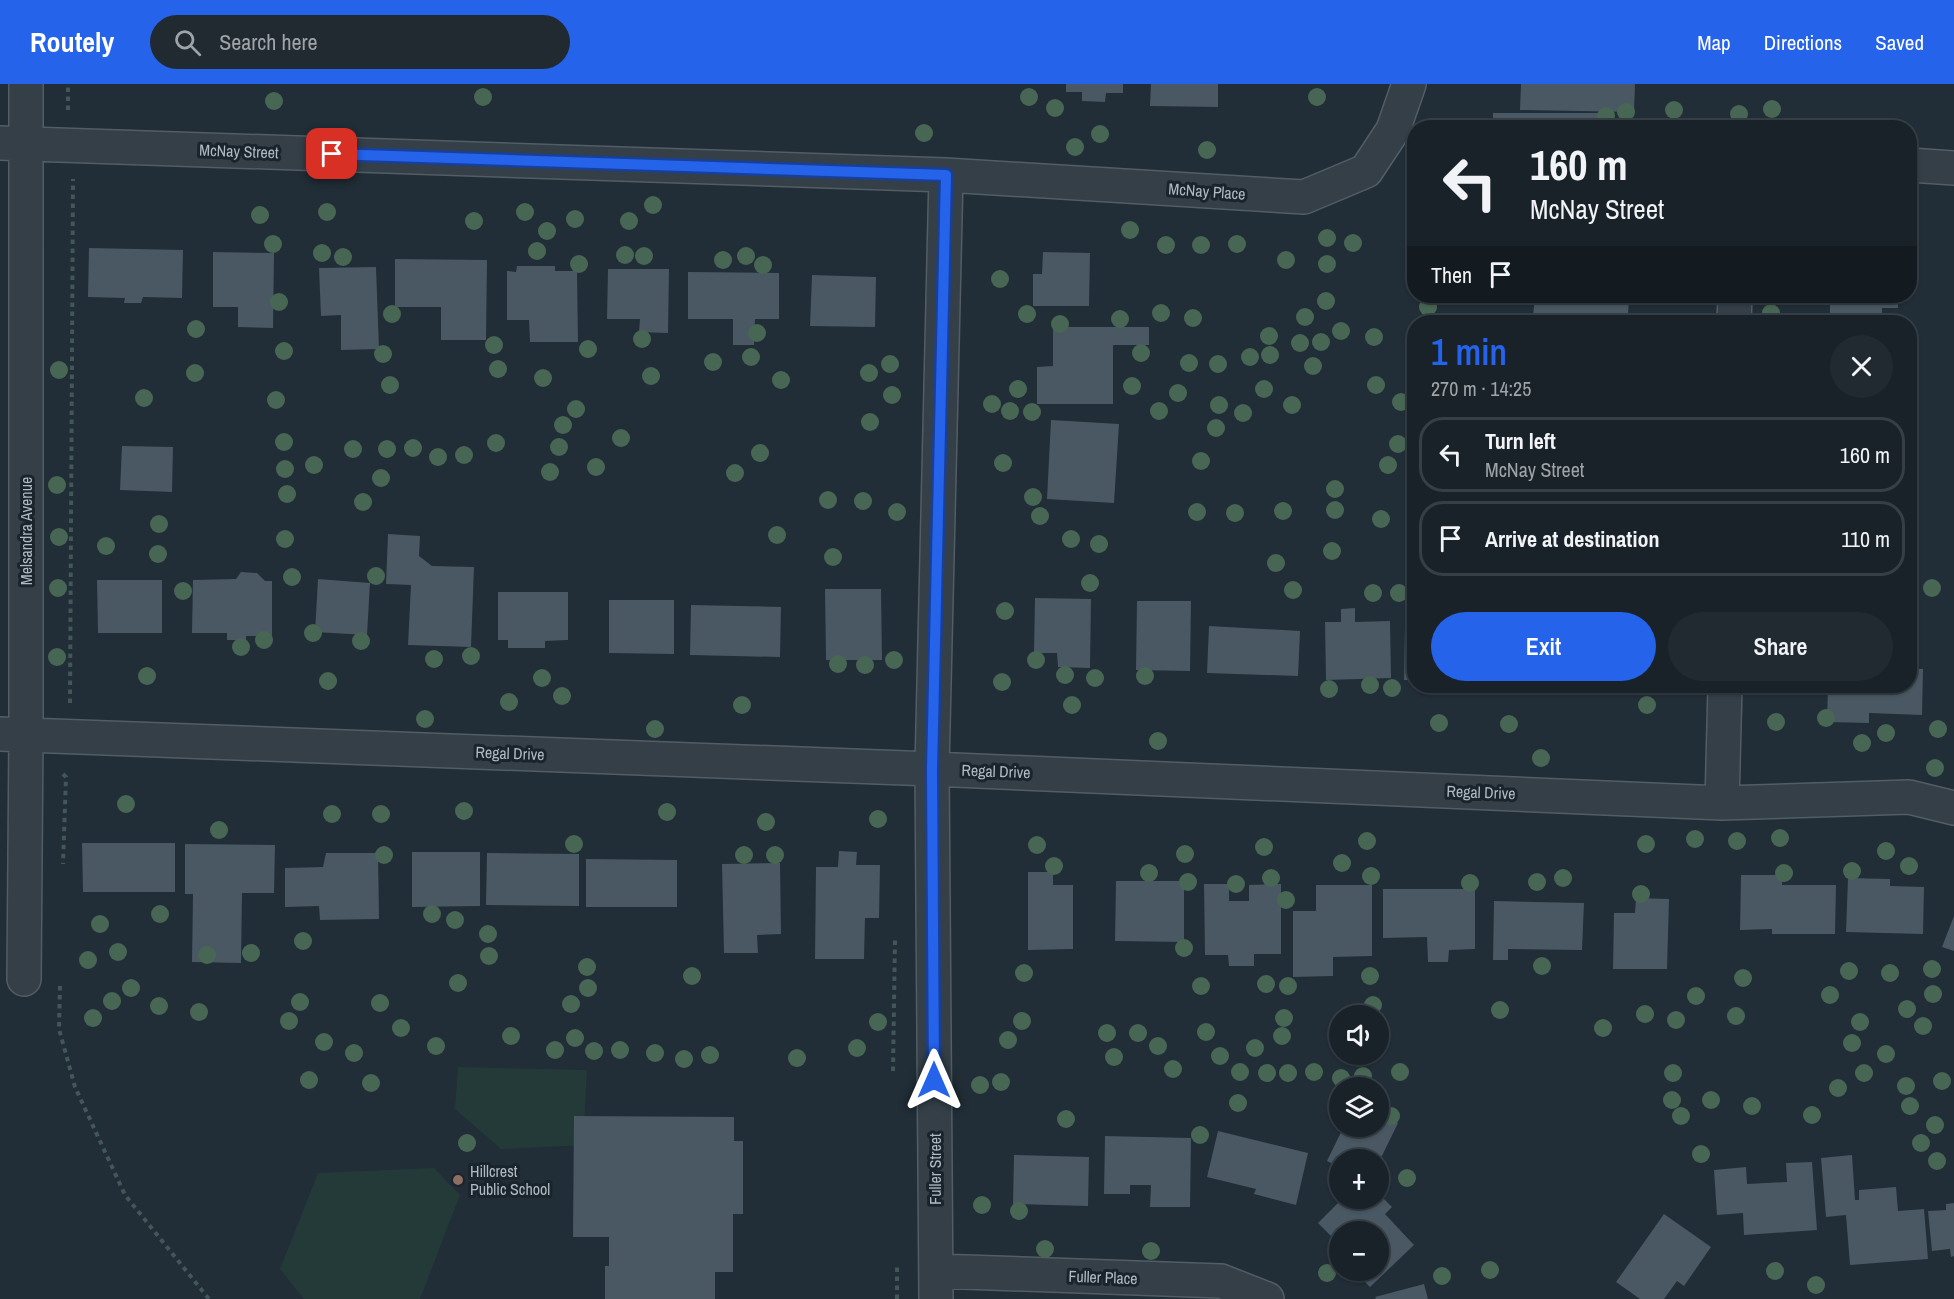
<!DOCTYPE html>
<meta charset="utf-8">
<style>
:root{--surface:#192229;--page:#222a31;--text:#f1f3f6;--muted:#9fa4a8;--line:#373f46;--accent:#2563eb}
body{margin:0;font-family:"Archivo Narrow",sans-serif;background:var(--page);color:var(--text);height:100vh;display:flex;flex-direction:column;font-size:22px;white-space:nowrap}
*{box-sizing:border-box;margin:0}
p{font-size:20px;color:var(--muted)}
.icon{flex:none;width:33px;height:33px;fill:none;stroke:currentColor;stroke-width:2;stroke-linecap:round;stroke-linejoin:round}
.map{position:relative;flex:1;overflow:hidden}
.drawer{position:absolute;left:1407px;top:231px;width:510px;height:378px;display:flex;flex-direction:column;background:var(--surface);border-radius:24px;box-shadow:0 2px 4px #0004,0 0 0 2px var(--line)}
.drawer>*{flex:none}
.top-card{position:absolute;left:1407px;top:36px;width:510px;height:183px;border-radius:24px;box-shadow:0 2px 4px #0004,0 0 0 2px var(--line);background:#192229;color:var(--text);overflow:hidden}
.buttons{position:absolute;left:1329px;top:921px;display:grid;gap:12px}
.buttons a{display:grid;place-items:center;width:60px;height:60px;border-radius:50%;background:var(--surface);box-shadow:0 2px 4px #0004,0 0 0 2px var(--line);font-size:30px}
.pin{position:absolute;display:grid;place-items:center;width:51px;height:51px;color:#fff;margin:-26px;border-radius:12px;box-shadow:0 3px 9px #0006}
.me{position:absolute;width:66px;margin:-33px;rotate:0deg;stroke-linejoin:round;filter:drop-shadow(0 0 4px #0008)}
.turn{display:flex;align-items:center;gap:21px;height:126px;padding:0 24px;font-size:27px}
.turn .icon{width:78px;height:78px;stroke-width:2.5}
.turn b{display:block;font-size:42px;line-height:51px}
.then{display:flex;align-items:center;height:57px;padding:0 24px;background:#0003;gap:12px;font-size:22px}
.round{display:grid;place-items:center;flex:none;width:63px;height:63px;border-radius:32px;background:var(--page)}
.head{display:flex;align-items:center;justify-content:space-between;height:102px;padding:0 24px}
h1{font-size:36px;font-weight:600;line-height:45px;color:var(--accent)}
.cta{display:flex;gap:12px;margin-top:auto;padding:12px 24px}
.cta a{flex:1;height:69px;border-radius:36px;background:var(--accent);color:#fff;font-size:24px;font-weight:600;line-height:69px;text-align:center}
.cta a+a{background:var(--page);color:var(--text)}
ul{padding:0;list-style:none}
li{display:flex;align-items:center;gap:18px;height:75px;margin:0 12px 9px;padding:0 12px;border:3px solid var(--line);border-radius:24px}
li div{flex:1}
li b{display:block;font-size:22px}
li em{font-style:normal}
header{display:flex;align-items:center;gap:36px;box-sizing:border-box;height:84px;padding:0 30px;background:var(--accent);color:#fff}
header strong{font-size:28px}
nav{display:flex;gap:33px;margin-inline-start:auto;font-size:21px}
.search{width:420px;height:54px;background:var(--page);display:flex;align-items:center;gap:15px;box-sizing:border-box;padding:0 21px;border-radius:33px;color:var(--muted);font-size:22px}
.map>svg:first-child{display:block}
</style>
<header>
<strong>Routely</strong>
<div class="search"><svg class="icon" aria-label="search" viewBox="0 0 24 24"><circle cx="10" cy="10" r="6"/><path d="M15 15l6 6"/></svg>Search here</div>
<nav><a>Map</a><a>Directions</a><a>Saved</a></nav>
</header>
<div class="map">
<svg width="1954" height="1215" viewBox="0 0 1954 1215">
<rect width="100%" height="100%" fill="#212d37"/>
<!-- green -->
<path fill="#243a39" d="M458,983L587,986L583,1061L501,1065L455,1025Z
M434,1084L460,1111L420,1215H304L280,1185L318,1089Z"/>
<!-- building -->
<path fill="#495863" d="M1066,0H1123V9H1106L1105,18L1082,17V8H1066Z
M1151,0H1218V23L1150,22Z
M1521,0H1635L1634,28L1520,26Z
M1493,29H1599V44H1493Z
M89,164L183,166L182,214L143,213L141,219H124L125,214L88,213Z
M213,168L274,169L273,244L238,243V223H213Z
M1043,168L1090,169L1089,222H1033V190H1042Z
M395,175L487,176L486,256H441V223H395Z
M517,182H555V187H577L578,258H530L529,236H507V187L516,188Z
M376,183L379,265L341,266V231L321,232L319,184Z
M608,185H669L668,249L639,248L640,235H607Z
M688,188L779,189V235H755L754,261H733V235H688Z
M812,191L876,193L875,243L810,242Z
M1535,212H1629L1628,232L1595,229L1594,236L1533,232Z
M1830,212H1898V224H1882V238H1830Z
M1053,243H1149V261H1113V320H1037V283L1053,282Z
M1051,336L1119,340L1114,419L1047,415Z
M122,362L173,363L172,408L120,406Z
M388,450L420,452L419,472L432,482L474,483L471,563L408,561L411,501L386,500Z
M241,488L257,489L265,497H272V552H246V556H227V549H192L193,496L236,495Z
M318,495L370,499L367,551L315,548Z
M97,496H162V549H98Z
M825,505H881L882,576H826Z
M498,508H568V556L545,557V564H508V556H498Z
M1035,514L1091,515L1090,584L1058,583L1057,569H1034Z
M609,516H674V570L609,569Z
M1137,517H1191L1190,587L1136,586Z
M691,521L781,523L780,573L690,571Z
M1355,524V538L1390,537L1391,594L1326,596L1325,538H1341V525Z
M1209,542L1300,547L1298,592L1207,589Z
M1405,542L1414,543V596H1404Z
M1910,585H1923L1922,631L1869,629V639L1827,638L1828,602H1910Z
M82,759H175V808H83Z
M185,760L275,761L274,809H242L241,879L192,878L193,810H185Z
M839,767L857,768L856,781H880L879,834H865L864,875H815L816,783H838Z
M412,768H480V822L412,823Z
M326,769H378L379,835L320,836L319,822L285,823V784L323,783Z
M487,769L579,770V822L486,821Z
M586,775L677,776V823H586Z
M780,779L781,850L757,851L758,869H724L722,780Z
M1028,788H1053V801H1073V865L1028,866Z
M1741,791H1782V801H1836L1835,850H1772V845L1740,846Z
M1848,794L1890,795V802L1924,803L1923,850L1846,848Z
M1116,797H1184V858L1115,857Z
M1204,800H1229V817H1249V801L1281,800V870H1254V882H1229L1228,871H1205Z
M1316,801H1372V872L1333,873V892L1293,893V827H1316Z
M1383,805H1475V865L1449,866L1448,878H1428L1427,853L1383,854Z
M1636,814L1669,815L1667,885H1613L1614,829H1635Z
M1494,817L1584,819L1582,866L1508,865V876H1493Z
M1954,832V867L1942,863Z
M1378,1030L1398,1039L1378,1080V1076H1340V1083L1327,1077L1344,1042H1378Z
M574,1032L734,1033V1057H743V1130H733V1188H715V1215H605V1182H609V1153H573Z
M1218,1047L1308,1069L1296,1121L1254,1110L1256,1105L1207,1093Z
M1105,1052L1191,1054L1190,1123H1150L1151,1101H1130V1110H1104Z
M1014,1071L1089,1073L1088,1122L1013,1120Z
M1852,1071L1855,1116H1859V1106L1896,1103L1898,1127L1924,1125L1928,1175L1850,1181L1846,1131L1826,1133L1821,1074Z
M1812,1078L1817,1146L1744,1151L1743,1129L1717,1131L1714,1086L1746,1083L1747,1100L1787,1098L1786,1079Z
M1378,1109L1392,1123L1385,1130L1414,1161L1370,1203L1353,1186H1378V1148H1340V1161L1318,1139L1343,1114H1378Z
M1954,1119V1172L1951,1173L1950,1165L1932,1167L1928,1127L1946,1126V1120Z
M1664,1130L1711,1163L1684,1202L1677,1197L1664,1215H1640L1616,1198Z
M1424,1200L1428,1215H1376L1375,1213Z"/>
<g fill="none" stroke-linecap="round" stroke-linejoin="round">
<defs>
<path id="minor" d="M0,59L946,91L1304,113L1366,87L1393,46L1409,0
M1910,81L1954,84
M1734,238L1735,212
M0,650L932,685L1722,719L1909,713L1954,724
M1722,719L1725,602
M24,895L26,651V0
M936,1187L1221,1197L1267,1215
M936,1215L932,685L946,91"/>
</defs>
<!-- minor casing -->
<use href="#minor" stroke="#525d65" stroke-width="36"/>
<!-- path -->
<path stroke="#425757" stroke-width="4" stroke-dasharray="4.5 4.5" stroke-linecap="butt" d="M68,26V0
M70,619L73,95
M63,690L66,693L63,780
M60,902L59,945L75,1003L125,1111L209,1215
M893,987L895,855
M897,1215V1181"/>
<!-- minor -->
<use href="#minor" stroke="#343f48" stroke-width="33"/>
</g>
<!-- trees -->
<g fill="#486654">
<circle cx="483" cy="13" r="9"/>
<circle cx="1029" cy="13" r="9"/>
<circle cx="1317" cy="13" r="9"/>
<circle cx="274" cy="17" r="9"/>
<circle cx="1055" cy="24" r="9"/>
<circle cx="1772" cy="25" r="9"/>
<circle cx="1674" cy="26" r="9"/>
<circle cx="1626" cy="28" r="9"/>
<circle cx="1739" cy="30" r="9"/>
<circle cx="1606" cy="32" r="9"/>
<circle cx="924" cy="49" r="9"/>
<circle cx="1100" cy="50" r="9"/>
<circle cx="1075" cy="63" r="9"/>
<circle cx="1207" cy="66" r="9"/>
<circle cx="653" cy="121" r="9"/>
<circle cx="327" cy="128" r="9"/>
<circle cx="525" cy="128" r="9"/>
<circle cx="260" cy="131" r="9"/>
<circle cx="575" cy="135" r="9"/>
<circle cx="474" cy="137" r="9"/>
<circle cx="629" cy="137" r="9"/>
<circle cx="1130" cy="146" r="9"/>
<circle cx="547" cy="147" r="9"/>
<circle cx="1327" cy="154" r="9"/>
<circle cx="1353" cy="159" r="9"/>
<circle cx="273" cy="160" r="9"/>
<circle cx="1237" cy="160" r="9"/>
<circle cx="1166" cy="161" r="9"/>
<circle cx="1201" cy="161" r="9"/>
<circle cx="537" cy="167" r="9"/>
<circle cx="322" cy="169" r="9"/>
<circle cx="625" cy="171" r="9"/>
<circle cx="644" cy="172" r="9"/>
<circle cx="746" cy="172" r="9"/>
<circle cx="343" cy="173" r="9"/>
<circle cx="723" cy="176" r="9"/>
<circle cx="1286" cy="176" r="9"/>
<circle cx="579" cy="180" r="9"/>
<circle cx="1327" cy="180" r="9"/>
<circle cx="763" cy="181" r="9"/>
<circle cx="1000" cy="195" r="9"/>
<circle cx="1326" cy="217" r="9"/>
<circle cx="279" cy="218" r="9"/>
<circle cx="1428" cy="223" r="9"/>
<circle cx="1161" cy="229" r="9"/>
<circle cx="1771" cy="229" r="9"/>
<circle cx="392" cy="230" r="9"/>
<circle cx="1027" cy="230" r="9"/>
<circle cx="1305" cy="233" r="9"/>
<circle cx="1193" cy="234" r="9"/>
<circle cx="1120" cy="235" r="9"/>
<circle cx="1060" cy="240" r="9"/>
<circle cx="196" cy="245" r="9"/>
<circle cx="1341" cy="247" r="9"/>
<circle cx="757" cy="249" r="9"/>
<circle cx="1269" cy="252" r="9"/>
<circle cx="1374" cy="253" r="9"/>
<circle cx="642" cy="255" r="9"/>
<circle cx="1321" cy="258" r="9"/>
<circle cx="1300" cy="259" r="9"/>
<circle cx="494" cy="261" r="9"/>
<circle cx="588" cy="265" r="9"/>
<circle cx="284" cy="267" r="9"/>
<circle cx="1141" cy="269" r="9"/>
<circle cx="383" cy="270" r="9"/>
<circle cx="1270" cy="271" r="9"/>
<circle cx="751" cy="273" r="9"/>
<circle cx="1250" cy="273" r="9"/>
<circle cx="713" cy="278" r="9"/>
<circle cx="1189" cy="279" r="9"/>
<circle cx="890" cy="280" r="9"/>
<circle cx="1218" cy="280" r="9"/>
<circle cx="1313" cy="282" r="9"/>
<circle cx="498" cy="285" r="9"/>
<circle cx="59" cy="286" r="9"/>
<circle cx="195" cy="289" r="9"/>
<circle cx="869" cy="289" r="9"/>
<circle cx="651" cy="292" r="9"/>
<circle cx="543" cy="294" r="9"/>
<circle cx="781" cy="296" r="9"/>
<circle cx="390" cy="301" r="9"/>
<circle cx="1376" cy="301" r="9"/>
<circle cx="1132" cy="302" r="9"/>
<circle cx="1018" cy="305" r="9"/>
<circle cx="1264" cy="305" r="9"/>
<circle cx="1178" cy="309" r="9"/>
<circle cx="892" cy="311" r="9"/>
<circle cx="144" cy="314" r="9"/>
<circle cx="276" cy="316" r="9"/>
<circle cx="1401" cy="318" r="9"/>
<circle cx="992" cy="320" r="9"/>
<circle cx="1219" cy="321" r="9"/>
<circle cx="1292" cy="321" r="9"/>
<circle cx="576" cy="325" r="9"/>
<circle cx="1010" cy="327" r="9"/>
<circle cx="1159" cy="327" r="9"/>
<circle cx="1032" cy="328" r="9"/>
<circle cx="1243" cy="329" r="9"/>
<circle cx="870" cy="338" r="9"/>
<circle cx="563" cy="341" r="9"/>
<circle cx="1216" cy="344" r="9"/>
<circle cx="621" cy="354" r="9"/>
<circle cx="284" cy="358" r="9"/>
<circle cx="496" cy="359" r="9"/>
<circle cx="1398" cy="360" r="9"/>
<circle cx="559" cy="363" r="9"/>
<circle cx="413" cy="364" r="9"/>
<circle cx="353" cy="365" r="9"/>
<circle cx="387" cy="365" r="9"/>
<circle cx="760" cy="369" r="9"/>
<circle cx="464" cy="371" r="9"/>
<circle cx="438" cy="373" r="9"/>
<circle cx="1201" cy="377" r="9"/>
<circle cx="1003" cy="379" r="9"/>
<circle cx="314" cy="381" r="9"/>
<circle cx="1388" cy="381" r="9"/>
<circle cx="596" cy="383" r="9"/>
<circle cx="285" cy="385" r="9"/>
<circle cx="550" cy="388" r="9"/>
<circle cx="735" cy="389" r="9"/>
<circle cx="381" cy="394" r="9"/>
<circle cx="57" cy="401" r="9"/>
<circle cx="1335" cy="405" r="9"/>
<circle cx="287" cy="410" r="9"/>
<circle cx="1033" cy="413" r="9"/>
<circle cx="828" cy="416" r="9"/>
<circle cx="863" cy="417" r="9"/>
<circle cx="363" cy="418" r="9"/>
<circle cx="1335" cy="426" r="9"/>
<circle cx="1283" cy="427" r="9"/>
<circle cx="897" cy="428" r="9"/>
<circle cx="1197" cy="428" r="9"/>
<circle cx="1235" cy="429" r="9"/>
<circle cx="1040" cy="432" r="9"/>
<circle cx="1381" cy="435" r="9"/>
<circle cx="159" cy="440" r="9"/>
<circle cx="777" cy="451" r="9"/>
<circle cx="59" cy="453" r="9"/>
<circle cx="285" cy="455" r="9"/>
<circle cx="1071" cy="455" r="9"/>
<circle cx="1099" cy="460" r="9"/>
<circle cx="106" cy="462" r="9"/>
<circle cx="1332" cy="467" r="9"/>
<circle cx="158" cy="470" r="9"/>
<circle cx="833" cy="473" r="9"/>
<circle cx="1276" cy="479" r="9"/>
<circle cx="376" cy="492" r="9"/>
<circle cx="292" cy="493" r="9"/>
<circle cx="1090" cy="499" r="9"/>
<circle cx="58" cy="504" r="9"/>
<circle cx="1932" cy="504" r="9"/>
<circle cx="1293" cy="506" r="9"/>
<circle cx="183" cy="507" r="9"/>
<circle cx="1373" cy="509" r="9"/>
<circle cx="1399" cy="509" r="9"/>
<circle cx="1005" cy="527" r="9"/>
<circle cx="313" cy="549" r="9"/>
<circle cx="264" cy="556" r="9"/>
<circle cx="361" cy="557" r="9"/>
<circle cx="241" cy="563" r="9"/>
<circle cx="471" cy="572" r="9"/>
<circle cx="57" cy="573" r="9"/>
<circle cx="434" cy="575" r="9"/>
<circle cx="894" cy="576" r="9"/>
<circle cx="1036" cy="576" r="9"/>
<circle cx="838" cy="580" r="9"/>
<circle cx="865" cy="581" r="9"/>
<circle cx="1065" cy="591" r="9"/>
<circle cx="147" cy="592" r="9"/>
<circle cx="1145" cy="592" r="9"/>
<circle cx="542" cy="594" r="9"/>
<circle cx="1095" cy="594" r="9"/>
<circle cx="328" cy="597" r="9"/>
<circle cx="1002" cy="598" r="9"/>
<circle cx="1370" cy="601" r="9"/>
<circle cx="1392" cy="604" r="9"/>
<circle cx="1329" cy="605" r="9"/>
<circle cx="562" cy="612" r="9"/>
<circle cx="509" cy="618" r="9"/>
<circle cx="742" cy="621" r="9"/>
<circle cx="1072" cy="621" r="9"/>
<circle cx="1647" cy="621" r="9"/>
<circle cx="1826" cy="634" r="9"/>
<circle cx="425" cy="635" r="9"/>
<circle cx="1776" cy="638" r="9"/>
<circle cx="1439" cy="639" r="9"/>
<circle cx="1509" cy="640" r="9"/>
<circle cx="655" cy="645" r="9"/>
<circle cx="1938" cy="645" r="9"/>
<circle cx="1886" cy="649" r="9"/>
<circle cx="1158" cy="657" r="9"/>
<circle cx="1862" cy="659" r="9"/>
<circle cx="1541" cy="674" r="9"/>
<circle cx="1935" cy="684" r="9"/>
<circle cx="126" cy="720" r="9"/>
<circle cx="464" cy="727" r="9"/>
<circle cx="667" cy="728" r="9"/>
<circle cx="332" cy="730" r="9"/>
<circle cx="381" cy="730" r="9"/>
<circle cx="878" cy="735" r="9"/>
<circle cx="766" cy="738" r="9"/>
<circle cx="219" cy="746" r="9"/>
<circle cx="1780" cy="754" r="9"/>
<circle cx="1695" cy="755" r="9"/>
<circle cx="1367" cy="757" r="9"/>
<circle cx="1737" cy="757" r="9"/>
<circle cx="574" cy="760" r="9"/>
<circle cx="1646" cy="760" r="9"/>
<circle cx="1037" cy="761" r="9"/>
<circle cx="1264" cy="763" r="9"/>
<circle cx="1886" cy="767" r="9"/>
<circle cx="1185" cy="770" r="9"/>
<circle cx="384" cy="771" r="9"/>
<circle cx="744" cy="771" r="9"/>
<circle cx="775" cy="771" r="9"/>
<circle cx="1342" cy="779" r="9"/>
<circle cx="1054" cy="782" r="9"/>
<circle cx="1909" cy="782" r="9"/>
<circle cx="1852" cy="787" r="9"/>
<circle cx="1149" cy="789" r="9"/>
<circle cx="1784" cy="789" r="9"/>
<circle cx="1371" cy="792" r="9"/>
<circle cx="1271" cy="794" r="9"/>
<circle cx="1563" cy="794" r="9"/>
<circle cx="1188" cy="798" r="9"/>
<circle cx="1537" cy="798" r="9"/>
<circle cx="1470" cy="799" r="9"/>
<circle cx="1236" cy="800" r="9"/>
<circle cx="1641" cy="810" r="9"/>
<circle cx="1286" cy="816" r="9"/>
<circle cx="160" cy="830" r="9"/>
<circle cx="432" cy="830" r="9"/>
<circle cx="455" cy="836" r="9"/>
<circle cx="100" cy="840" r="9"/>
<circle cx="488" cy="850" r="9"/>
<circle cx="303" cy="857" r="9"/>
<circle cx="1184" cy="864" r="9"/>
<circle cx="118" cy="868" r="9"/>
<circle cx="251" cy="869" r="9"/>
<circle cx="207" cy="871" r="9"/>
<circle cx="489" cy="872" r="9"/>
<circle cx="88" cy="876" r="9"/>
<circle cx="1542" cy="882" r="9"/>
<circle cx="587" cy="883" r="9"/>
<circle cx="1932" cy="885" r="9"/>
<circle cx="1849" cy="887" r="9"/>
<circle cx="1024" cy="889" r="9"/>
<circle cx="1890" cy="889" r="9"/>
<circle cx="692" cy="892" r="9"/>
<circle cx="1370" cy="892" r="9"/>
<circle cx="1743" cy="894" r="9"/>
<circle cx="458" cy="899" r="9"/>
<circle cx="1266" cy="900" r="9"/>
<circle cx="1201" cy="902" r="9"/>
<circle cx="1288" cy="902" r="9"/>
<circle cx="131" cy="904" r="9"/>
<circle cx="588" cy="904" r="9"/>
<circle cx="1933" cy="910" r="9"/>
<circle cx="1830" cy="911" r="9"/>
<circle cx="1696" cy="912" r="9"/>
<circle cx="112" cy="917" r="9"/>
<circle cx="300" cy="918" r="9"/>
<circle cx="380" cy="919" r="9"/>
<circle cx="571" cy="920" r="9"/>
<circle cx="1373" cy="921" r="9"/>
<circle cx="159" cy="922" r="9"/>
<circle cx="1907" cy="925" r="9"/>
<circle cx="1500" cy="926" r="9"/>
<circle cx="199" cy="928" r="9"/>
<circle cx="1645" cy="930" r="9"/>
<circle cx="1736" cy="932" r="9"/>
<circle cx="93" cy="934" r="9"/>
<circle cx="1284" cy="934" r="9"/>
<circle cx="1676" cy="936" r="9"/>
<circle cx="289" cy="937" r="9"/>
<circle cx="1022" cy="937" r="9"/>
<circle cx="878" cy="938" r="9"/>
<circle cx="1860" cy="938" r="9"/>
<circle cx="1923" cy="942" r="9"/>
<circle cx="401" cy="944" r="9"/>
<circle cx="1603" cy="944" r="9"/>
<circle cx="1206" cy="948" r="9"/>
<circle cx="1107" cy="949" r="9"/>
<circle cx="1138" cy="949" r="9"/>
<circle cx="511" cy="952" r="9"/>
<circle cx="1282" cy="952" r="9"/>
<circle cx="575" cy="954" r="9"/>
<circle cx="1008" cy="956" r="9"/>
<circle cx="324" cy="958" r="9"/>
<circle cx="1852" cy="959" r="9"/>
<circle cx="436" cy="962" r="9"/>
<circle cx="1158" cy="962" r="9"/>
<circle cx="857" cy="964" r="9"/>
<circle cx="1255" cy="964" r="9"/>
<circle cx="555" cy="966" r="9"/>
<circle cx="620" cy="966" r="9"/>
<circle cx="594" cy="967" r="9"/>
<circle cx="354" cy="969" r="9"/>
<circle cx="655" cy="969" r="9"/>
<circle cx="1886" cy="970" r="9"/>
<circle cx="710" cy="971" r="9"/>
<circle cx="1220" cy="972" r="9"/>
<circle cx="1114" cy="973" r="9"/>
<circle cx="797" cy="974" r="9"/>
<circle cx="684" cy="975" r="9"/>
<circle cx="1173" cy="985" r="9"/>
<circle cx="1240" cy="988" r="9"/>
<circle cx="1314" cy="988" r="9"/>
<circle cx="1400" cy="988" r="9"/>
<circle cx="1267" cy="989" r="9"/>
<circle cx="1288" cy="989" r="9"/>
<circle cx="1673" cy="989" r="9"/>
<circle cx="1864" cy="989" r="9"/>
<circle cx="1363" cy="992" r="9"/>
<circle cx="1341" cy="994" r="9"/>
<circle cx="309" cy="996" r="9"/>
<circle cx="1942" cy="997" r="9"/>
<circle cx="1001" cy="998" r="9"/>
<circle cx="371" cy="999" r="9"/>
<circle cx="980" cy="1001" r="9"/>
<circle cx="1906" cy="1002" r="9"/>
<circle cx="1838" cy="1004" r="9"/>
<circle cx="1672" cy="1016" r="9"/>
<circle cx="1711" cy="1016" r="9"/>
<circle cx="1238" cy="1019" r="9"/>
<circle cx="1752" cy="1022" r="9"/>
<circle cx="1910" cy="1022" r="9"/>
<circle cx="1812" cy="1031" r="9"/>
<circle cx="1391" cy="1032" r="9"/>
<circle cx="1681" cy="1032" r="9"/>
<circle cx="1066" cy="1035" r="9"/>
<circle cx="1935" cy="1041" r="9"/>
<circle cx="1200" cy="1051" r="9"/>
<circle cx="467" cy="1059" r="9"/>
<circle cx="1921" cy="1059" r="9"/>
<circle cx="1701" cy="1070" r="9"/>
<circle cx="1937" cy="1077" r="9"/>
<circle cx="1407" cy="1094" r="9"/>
<circle cx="982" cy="1121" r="9"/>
<circle cx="1019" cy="1127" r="9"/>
<circle cx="1045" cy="1165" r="9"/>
<circle cx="1151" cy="1167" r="9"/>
<circle cx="1490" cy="1186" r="9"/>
<circle cx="1775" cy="1187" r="9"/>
<circle cx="1327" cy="1189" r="9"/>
<circle cx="1442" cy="1192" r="9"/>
<circle cx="1816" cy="1201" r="9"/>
</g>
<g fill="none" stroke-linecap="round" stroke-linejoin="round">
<defs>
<path id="route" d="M332,70L946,91L932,685L934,996"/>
</defs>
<!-- route casing -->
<use href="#route" stroke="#184099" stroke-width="15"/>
<!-- route -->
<use href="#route" stroke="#2563eb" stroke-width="10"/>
</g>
<!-- markers -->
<circle fill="#8d6e63" stroke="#1a242c" stroke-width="2" cx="458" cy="1096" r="6"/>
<g text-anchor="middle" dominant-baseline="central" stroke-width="6" stroke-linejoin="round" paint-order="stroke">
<!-- street labels -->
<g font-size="16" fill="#afbac4" stroke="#1a242c">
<text transform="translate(239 67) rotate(2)">McNay Street</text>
<text transform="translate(1207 107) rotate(4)">McNay Place</text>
<text transform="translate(26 447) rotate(-90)">Melsandra Avenue</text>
<text transform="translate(510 669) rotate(2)">Regal Drive</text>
<text transform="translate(996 687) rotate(2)">Regal Drive</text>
<text transform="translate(1481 708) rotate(2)">Regal Drive</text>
<text transform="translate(935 1085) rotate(-90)">Fuller Street</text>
<text transform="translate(1103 1193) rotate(2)">Fuller Place</text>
</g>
<!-- poi labels -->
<g font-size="16" fill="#afbac4" stroke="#1a242c" text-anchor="start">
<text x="470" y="1087">Hillcrest<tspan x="470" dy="18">Public School</tspan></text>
</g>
</g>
</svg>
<div class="buttons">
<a><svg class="icon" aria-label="sound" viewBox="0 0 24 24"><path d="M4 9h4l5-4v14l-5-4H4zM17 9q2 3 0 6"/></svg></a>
<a><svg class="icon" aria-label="layers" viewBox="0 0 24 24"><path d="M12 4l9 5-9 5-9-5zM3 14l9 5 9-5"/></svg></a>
<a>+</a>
<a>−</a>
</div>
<div class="pin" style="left:332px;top:70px;background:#d93025"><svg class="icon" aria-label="arrive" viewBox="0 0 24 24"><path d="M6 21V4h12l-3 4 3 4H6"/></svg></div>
<svg class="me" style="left:934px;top:996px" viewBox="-20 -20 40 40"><path d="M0-17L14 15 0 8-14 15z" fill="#2563eb" stroke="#fff" stroke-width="4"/></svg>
<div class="top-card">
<div class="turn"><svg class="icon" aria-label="left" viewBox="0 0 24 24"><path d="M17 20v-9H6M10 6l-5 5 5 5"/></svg><div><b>160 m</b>McNay Street</div></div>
<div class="then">Then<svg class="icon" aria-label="arrive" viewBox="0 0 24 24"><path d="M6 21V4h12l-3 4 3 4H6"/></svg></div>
</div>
<section class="drawer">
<div class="head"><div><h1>1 min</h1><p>270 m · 14:25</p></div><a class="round"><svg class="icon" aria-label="close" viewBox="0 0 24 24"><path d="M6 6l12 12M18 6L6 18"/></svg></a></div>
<ul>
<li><svg class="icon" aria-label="left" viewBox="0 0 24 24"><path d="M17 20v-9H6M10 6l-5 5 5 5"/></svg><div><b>Turn left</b><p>McNay Street</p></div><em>160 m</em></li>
<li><svg class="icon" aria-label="arrive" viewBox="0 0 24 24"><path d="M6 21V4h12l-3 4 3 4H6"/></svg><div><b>Arrive at destination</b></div><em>110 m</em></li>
</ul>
<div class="cta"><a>Exit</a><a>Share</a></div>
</section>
</div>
